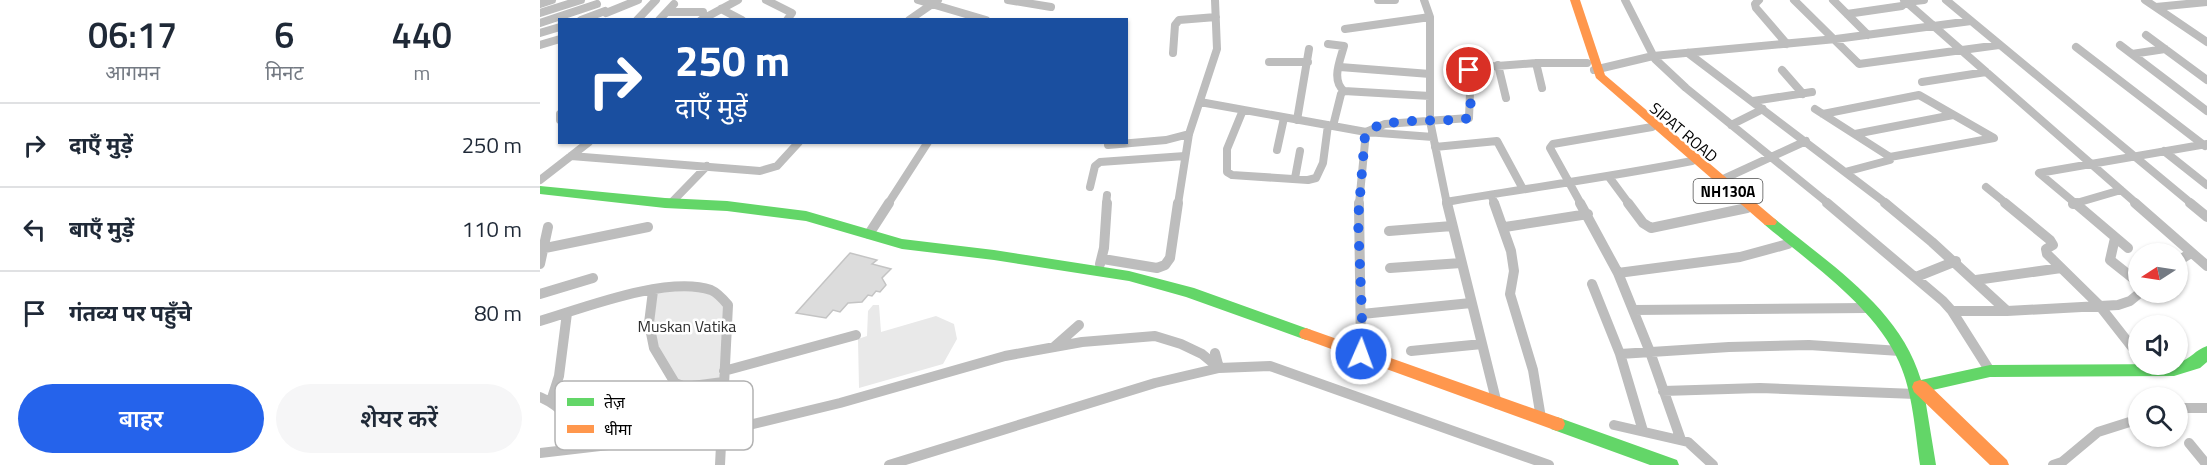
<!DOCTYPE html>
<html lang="hi">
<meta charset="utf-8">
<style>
:root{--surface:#fff;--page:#f6f6f7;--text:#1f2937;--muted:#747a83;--line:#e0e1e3;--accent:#2563eb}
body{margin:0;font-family:"Titillium Web","Noto Sans Devanagari",sans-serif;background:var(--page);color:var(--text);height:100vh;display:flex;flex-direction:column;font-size:22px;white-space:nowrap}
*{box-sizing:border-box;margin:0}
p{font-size:20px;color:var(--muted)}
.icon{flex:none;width:33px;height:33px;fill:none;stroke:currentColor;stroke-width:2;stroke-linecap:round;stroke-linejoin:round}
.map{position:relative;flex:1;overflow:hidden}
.sheet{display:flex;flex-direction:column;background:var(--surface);width:540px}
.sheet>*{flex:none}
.top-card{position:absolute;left:18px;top:18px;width:570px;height:126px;border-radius:0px;box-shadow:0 2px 4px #0004;background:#1a4fa0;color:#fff;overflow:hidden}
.needle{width:39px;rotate:258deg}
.tools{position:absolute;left:1588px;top:243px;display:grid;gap:12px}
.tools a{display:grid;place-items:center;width:60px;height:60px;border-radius:50%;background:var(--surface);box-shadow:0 2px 4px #0004;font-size:30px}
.pin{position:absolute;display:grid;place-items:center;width:51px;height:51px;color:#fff;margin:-26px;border:3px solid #fff;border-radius:50%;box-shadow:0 2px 6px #0007}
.me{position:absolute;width:66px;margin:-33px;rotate:2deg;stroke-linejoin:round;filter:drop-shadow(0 0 4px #0008)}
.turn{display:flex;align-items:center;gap:21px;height:126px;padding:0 18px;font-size:27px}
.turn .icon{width:78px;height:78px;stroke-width:2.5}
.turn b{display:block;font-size:42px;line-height:51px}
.eta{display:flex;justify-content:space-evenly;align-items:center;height:102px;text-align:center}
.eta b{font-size:36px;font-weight:600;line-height:42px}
.primary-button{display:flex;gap:12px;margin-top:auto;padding:12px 18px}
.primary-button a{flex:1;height:69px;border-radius:36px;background:var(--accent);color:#fff;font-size:24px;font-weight:600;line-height:69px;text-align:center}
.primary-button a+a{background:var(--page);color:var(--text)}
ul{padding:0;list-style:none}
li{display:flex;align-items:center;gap:18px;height:84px;padding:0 18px;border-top:2px solid var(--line)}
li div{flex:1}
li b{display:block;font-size:22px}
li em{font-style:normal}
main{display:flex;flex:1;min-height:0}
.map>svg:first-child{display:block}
</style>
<main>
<section class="sheet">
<div class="eta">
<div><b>06:17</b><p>आगमन</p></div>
<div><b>6</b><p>मिनट</p></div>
<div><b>440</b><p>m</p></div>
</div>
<ul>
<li><svg class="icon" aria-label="right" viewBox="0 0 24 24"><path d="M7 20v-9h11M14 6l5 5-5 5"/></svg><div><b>दाएँ मुड़ें</b></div><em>250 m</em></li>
<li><svg class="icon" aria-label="left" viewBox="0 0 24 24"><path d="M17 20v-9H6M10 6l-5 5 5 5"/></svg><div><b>बाएँ मुड़ें</b></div><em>110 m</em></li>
<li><svg class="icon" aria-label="arrive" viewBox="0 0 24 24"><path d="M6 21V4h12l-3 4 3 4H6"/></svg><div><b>गंतव्य पर पहुँचे</b></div><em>80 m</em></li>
</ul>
<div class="primary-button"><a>बाहर</a><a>शेयर करें</a></div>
</section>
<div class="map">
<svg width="1667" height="465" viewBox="0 0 1667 465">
<rect width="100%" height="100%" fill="#fff"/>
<!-- green -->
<path fill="#e9e9e9" d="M168,289L183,300V382L135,383L114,348V291Z
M333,305H339L341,332L396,316L414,324L417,339L403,364L319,388L318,339L327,336L328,311Z"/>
<!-- building -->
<path fill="#dcdcdc" stroke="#c4c4c4" stroke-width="1.5" d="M310,253L337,260L332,264L351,269L342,278L346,285L340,292L336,291L332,296L328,295L322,302L308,303L300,312L293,310L286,318L256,313Z"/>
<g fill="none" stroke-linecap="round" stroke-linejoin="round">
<!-- street-far1 -->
<path stroke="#bdbdbd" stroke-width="8" d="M226,0L252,13L247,20
M378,0L446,20
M468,0L511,7
M838,0H855
M884,0L890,17V121L907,204
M1085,0L1115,59L1146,88L1289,204
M1219,0L1215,4L1216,8L1247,44
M1254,0L1319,64L1459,45
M1293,0L1328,35
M1364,0L1597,204
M1406,0L1652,204
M1605,0L1667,42
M0,4L12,0
M1616,7L1667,2
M181,9L202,20
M127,12H163
M0,13L41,0
M66,13L98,0
M1307,14L1362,6L1366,2L1384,0
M41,20L65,11
M97,20L116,0
M119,20L134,4
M161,20L198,0
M369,20L398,0
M0,23L57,4
M805,29L890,17
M0,33L20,27
M1606,35L1667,80
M788,44L804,46C800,61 791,80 804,91
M0,45L20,39
M1580,45L1667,111
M1536,47L1665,146
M633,53L635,25L639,20L676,17
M1148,53L1347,204
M1592,54L1625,49
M729,62H768
M996,63L1002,88
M958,65L966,98
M800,67L890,74
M1054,70L1113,56L1296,39L1431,21
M1242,70L1263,94
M1382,82L1446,72
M1213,101L1272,92
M660,102L826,132L893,137
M1275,109L1350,157L1454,138L1379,95L1283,114
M703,110L687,149V172L692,175L768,180L776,178L783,163L788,125
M20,114V120
M757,120L769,49
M1191,125L1223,109
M793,126L801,94L804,91L890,96
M1315,134L1413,115
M568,145L626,140L649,134
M895,147L957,141L983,189
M737,150L744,118
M1624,151L1667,185
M31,156L220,171L237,166L259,142
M1305,172L1350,160V157
M1069,177L1089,204
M755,178L760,151
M0,180L49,142
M1179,181L1266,141
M550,187L555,166L560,162L645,156
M1446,187L1467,204
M951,195L955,204
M906,202C988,188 1070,177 1152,161
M131,203L167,166
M348,204L388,142
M566,204L567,195
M638,204L649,134L677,49L675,0
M819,204L826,132L845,124L929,118L931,68L996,63H1047
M1041,204L1010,148L1013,144L1112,127
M1533,204L1581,190
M1536,204L1499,173L1667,144"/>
<!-- street -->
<path stroke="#bdbdbd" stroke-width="10" d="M819,203L821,354
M907,203L957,404
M954,203L971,251L974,271L970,294L993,370L1001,418
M1040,203L1078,273L1110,352L1141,440
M1088,203L1103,223L1111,228L1207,208
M1287,203L1403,301L1412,311L1450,371
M1345,203L1392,242L1467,311
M1465,203L1510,240L1513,245L1506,249L1507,254L1559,305L1599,356
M1535,203L1588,248
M1595,203L1667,266
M1650,203L1667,217
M1533,204L1537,203
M965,227L1048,214
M849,231L912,226
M329,234L349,203
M1575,238L1570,260L1599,283
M0,249L108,227
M563,259L617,268L625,265L630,258L638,203
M1638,261L1651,253
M0,264L8,227
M560,264L564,248L567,203
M850,268L921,263
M1078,273L1200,257L1248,244
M1376,277L1416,261
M1436,280L1521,268
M1052,284L1080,354L1103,431
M113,291L109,323L114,348L135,383L145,387L183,382
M0,294L53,278
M1093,310L1327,308
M1412,311H1467L1578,305L1590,301L1601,292
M822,314L931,303
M0,321C43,308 128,275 171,290C178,293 183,299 188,305L180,465
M514,347L539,325
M871,351L942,344
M675,353L679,368
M1080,354L1189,347L1269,345L1360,351
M184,371L316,335
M1123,391L1220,388L1376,394
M0,397C24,407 33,423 43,447
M11,401L19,376L27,313
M1638,408H1667
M1074,425L1148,442L1173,465
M1649,443L1667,465
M0,453L180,432L300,403L465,356L542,342L615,336L641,344L662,354L679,368
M349,465L615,383L679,368L730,366L1009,465
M1513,465L1522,462L1558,432L1599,419"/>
<!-- fast -->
<path fill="#63d668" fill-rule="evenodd" d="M0,186L125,198L187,201L266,211L362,239L454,250L589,271L654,288L771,330L773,334L771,338L766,340L646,297L589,281L454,260L362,249L266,221L187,211L125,208L0,194Z
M1230,217L1235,219C1289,264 1360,308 1381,380L1450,365L1638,364V363C1652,358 1655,350 1667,346V362L1660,368L1634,376L1450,377L1384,392L1396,465H1380C1375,431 1373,393 1359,362C1335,307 1270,263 1225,225L1223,222Z
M1017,417L1137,460L1139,465H1110L1011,429L1009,424L1011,419Z"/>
<!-- slow -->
<path fill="#ff974d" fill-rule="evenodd" d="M1030,0H1040L1065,75L1235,219L1237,222L1235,225H1225L1056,78Z
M766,328L1023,419L1025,424L1023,429L1017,431L761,338L759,334L761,330Z
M1380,380L1386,382L1467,460L1469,465H1450L1374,392L1372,387L1374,382Z"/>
</g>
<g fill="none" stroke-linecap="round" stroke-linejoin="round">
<!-- route -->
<path stroke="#2563eb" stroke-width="10" stroke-dasharray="0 18" d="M821,354L822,314L818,220L825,135C838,114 905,124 929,118L931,113L929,70"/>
</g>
<g text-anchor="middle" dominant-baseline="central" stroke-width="5" stroke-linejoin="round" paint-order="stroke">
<!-- shield labels -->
<rect fill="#fff" stroke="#4c4c4c" stroke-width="1.5" x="1153.5" y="179" width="69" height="24" rx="4.5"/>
<g font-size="15" font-weight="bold" fill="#000">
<text x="1188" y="191">NH130A</text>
</g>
<!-- street labels -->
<g font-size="16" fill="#000" stroke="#fff">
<text transform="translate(1144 132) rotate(40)">SIPAT ROAD</text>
</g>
<!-- park labels -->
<g font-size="16" fill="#2e2e2e" stroke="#fff">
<text x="147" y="326">Muskan Vatika</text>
</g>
</g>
<!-- legend -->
<rect x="15" y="381" width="198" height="69" rx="9" fill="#fff" stroke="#b2b2b2" stroke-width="1.5"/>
<rect x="27" y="398" width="27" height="8" fill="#63d668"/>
<rect x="27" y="425" width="27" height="8" fill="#ff974d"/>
<g font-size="16" fill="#000">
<text x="64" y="408">तेज़</text>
<text x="64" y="435">धीमा</text>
</g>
</svg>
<div class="tools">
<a><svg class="needle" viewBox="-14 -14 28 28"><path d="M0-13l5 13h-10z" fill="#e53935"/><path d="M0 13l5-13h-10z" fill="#747a83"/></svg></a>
<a><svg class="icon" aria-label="sound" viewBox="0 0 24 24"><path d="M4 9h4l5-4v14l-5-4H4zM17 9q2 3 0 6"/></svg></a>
<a><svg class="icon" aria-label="search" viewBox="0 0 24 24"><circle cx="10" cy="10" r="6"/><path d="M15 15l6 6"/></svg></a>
</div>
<div class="pin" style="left:929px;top:70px;background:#d93025"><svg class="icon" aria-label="arrive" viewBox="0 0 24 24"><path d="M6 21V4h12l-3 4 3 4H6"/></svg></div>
<svg class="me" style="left:821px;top:354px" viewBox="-20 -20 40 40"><circle r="17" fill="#2563eb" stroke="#fff" stroke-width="3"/><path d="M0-11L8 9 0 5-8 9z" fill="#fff"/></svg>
<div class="top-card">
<div class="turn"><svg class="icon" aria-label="right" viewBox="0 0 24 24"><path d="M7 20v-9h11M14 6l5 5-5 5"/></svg><div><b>250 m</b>दाएँ मुड़ें</div></div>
</div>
</div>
</main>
